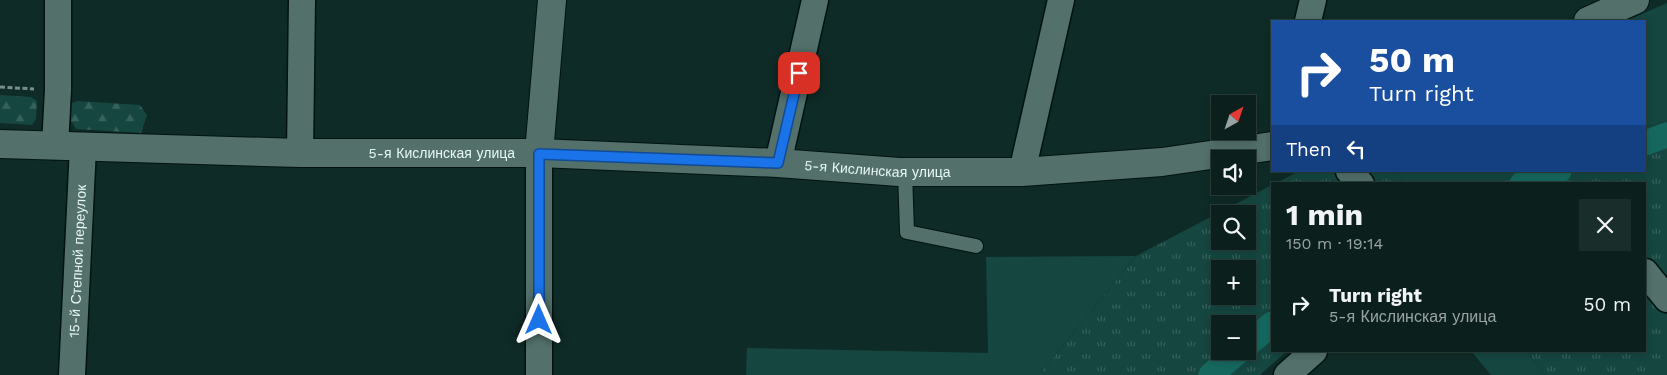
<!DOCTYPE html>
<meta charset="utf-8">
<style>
:root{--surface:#0b201d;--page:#192d2a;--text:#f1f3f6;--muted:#9aa3a4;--line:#2b3e3b}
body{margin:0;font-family:"Work Sans",sans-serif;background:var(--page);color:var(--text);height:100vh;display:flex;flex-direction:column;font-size:19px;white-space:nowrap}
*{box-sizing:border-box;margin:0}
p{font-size:16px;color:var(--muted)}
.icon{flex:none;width:28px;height:28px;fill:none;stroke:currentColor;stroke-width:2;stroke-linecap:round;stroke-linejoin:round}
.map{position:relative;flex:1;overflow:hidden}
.drawer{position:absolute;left:1271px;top:182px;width:375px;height:170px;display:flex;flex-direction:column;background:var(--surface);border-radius:0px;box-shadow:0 2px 8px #0003,0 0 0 1px var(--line)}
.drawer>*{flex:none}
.banner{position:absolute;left:1271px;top:20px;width:375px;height:152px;border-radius:0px;box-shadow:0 2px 8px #0003,0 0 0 1px var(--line);background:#1a4fa0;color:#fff;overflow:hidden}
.needle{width:32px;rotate:40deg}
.tools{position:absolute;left:1211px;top:95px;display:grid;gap:10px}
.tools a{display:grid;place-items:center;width:45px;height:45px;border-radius:0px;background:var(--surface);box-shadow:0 2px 8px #0003,0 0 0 1px var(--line);font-size:25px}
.pin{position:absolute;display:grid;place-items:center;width:42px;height:42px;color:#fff;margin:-21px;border-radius:10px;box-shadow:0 2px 8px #0006}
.me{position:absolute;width:55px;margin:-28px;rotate:0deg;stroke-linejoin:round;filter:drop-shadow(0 0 4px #0008)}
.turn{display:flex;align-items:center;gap:18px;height:105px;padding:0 15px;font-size:22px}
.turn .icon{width:65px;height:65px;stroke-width:2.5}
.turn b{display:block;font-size:35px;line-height:42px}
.then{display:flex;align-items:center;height:48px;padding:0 15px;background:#0003;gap:10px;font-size:19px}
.round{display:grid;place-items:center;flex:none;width:52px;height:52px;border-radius:0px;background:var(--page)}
.overview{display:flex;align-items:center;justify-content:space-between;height:85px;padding:0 15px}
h1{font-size:30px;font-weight:700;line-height:38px}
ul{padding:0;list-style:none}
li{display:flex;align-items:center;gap:15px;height:75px;padding:0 15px}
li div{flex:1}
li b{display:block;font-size:19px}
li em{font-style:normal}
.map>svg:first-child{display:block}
</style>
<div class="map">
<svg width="1667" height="375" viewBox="0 0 1667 375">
<defs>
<pattern id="grass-tufts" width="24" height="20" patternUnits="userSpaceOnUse" patternTransform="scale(1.25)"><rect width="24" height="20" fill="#154640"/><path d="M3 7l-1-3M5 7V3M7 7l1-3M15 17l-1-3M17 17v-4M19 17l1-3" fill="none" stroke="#37615c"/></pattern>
<pattern id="forest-firs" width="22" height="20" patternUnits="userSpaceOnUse" patternTransform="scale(1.25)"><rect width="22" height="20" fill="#154640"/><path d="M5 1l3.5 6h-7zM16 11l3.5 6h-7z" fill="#37615c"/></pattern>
</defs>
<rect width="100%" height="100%" fill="#0f2b27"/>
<!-- grass -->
<path fill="url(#grass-tufts)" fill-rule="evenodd" d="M1667,120V375H1545L1526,351H1645V184H1495L1529,171H1645V128Z
M1299,171H1398L1401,180L1405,184H1275Z
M1272,185V351H1287L1260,375H1039L1136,256ZM1220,214H1248V241H1220ZM1220,269H1248V296H1220ZM1220,324H1248V351H1220Z"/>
<!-- forest -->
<path fill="url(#forest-firs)" d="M0,95L31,97L37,101L36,119L32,125L0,123Z
M77,101L140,105L147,115L141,133L76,129L68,116L72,103Z"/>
<!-- garden -->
<path fill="#154640" d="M1667,3V120L1645,128V21H1626Z
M1398,171H1529L1495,184H1405L1401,180Z
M1136,256L1039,375H746L747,348L988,353L986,257Z
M1471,351H1526L1545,375H1491Z"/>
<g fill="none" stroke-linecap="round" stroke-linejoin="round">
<!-- canal -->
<path stroke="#16685f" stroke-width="25" d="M1645,143L1667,135
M1522,184L1559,171
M1248,344L1272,324
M1211,375L1239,351"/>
<defs>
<path id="lane" d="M905,172L907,232L976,246"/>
<g id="street">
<path d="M1308,21L1313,0"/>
<path d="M55,146L58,90V0"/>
<path d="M300,153L302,0"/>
<path d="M778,163L815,0"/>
<path d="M1349,171L1361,184"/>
<path d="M1022,172L1061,0"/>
<path d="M1645,272L1667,299"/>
<path id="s1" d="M72,375L83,147"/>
<path d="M539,375V153"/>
<path d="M1287,375L1314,351"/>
</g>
<g id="secondary">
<path d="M1588,21L1635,0"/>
<path id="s2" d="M0,144L300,153H539L778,163L899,172H1022L1162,162L1272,146"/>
<path d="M539,153L552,0"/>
</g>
</defs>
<!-- lane casing -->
<use href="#lane" stroke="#001310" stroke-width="16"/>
<!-- street casing -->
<use href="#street" stroke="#001310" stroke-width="29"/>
<!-- secondary casing -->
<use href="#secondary" stroke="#001310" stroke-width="30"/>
<!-- path -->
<path stroke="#788e8b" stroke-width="3" stroke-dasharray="5 2.5" stroke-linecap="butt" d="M0,87L34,89"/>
<!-- lane -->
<use href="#lane" stroke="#53706b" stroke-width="14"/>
<!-- street -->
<use href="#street" stroke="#53706b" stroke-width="26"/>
<!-- secondary -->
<use href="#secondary" stroke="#53706b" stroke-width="28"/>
</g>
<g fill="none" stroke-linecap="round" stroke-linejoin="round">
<defs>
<path id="route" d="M539,320V154L778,163L799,73"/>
</defs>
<!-- route casing -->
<use href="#route" stroke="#114b97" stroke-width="12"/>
<!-- route -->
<use href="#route" stroke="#1a73e8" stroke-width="9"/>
</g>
<g text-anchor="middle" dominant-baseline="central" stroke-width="5" stroke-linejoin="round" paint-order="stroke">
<!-- street labels -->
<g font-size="14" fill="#e7f7f4" stroke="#06110f">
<text stroke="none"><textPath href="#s2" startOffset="442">5-я Кислинская улица</textPath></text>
<text stroke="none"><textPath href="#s2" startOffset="878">5-я Кислинская улица</textPath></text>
<text stroke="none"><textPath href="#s1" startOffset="114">15-й Степной переулок</textPath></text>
</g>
</g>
</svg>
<div class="tools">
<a><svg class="needle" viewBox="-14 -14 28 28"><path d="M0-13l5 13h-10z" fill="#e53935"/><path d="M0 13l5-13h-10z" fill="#9aa3a4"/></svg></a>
<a><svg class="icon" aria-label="sound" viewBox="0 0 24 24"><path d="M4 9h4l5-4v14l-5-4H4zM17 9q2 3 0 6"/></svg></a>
<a><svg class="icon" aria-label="search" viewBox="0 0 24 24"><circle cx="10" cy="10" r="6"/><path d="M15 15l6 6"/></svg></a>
<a>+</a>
<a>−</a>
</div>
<div class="pin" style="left:799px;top:73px;background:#d93025"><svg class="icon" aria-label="arrive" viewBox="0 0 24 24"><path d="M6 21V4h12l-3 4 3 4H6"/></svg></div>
<svg class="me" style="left:539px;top:320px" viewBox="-20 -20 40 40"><path d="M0-17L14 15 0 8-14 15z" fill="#1a73e8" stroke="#fff" stroke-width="4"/></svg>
<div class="banner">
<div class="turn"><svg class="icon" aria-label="right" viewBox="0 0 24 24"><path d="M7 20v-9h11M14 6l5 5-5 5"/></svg><div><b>50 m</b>Turn right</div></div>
<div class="then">Then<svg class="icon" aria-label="left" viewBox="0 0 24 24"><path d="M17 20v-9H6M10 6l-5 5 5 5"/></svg></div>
</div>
<section class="drawer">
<div class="overview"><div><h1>1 min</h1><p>150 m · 19:14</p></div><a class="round"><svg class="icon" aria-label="close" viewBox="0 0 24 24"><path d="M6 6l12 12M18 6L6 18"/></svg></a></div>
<ul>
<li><svg class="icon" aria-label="right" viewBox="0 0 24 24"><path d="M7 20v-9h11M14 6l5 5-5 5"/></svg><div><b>Turn right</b><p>5-я Кислинская улица</p></div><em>50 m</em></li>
</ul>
</section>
</div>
